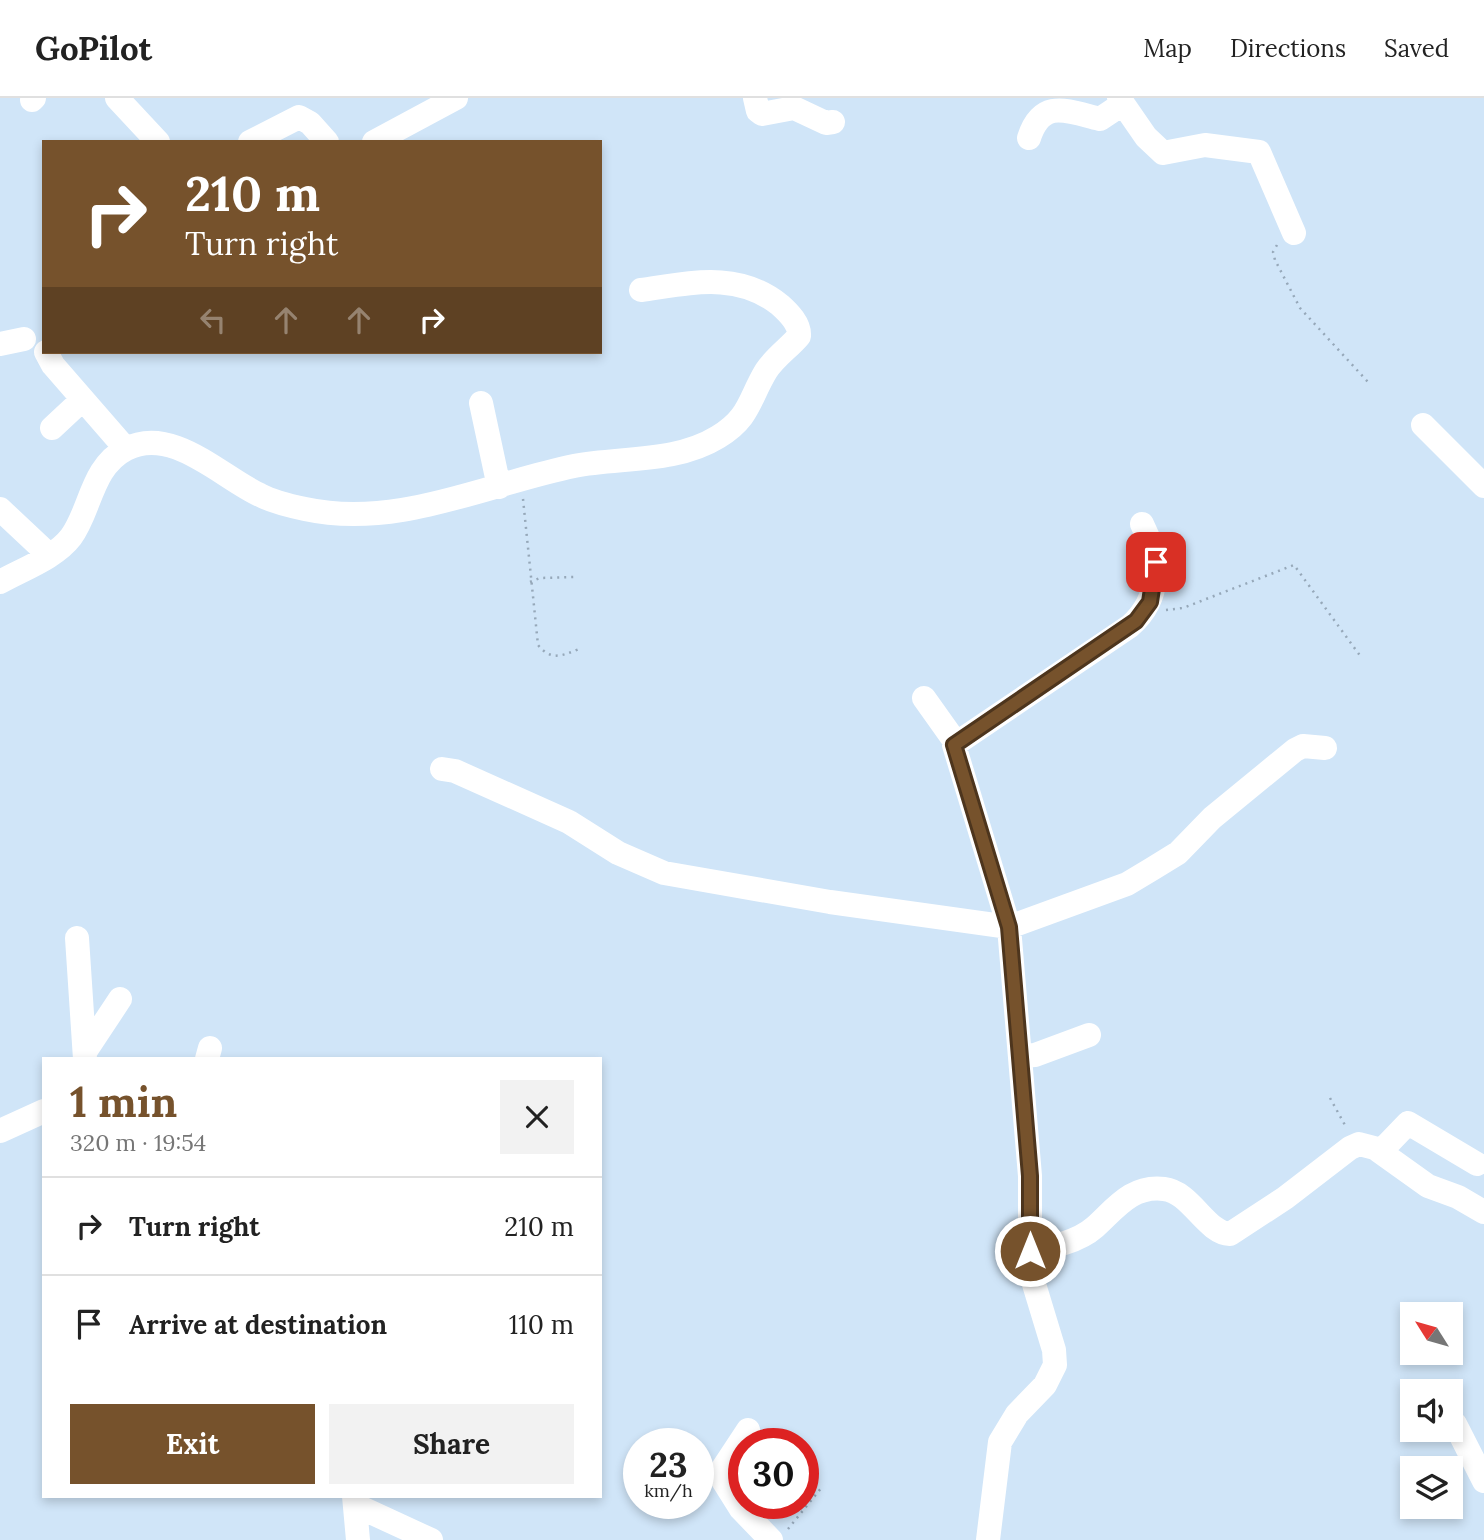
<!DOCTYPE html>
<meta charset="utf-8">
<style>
:root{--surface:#fff;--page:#f2f2f2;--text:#222;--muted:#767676;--line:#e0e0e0;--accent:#76522c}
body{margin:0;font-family:Lora,serif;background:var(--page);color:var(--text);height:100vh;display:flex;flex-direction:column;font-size:26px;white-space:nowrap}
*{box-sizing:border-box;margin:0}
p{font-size:23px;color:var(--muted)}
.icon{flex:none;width:38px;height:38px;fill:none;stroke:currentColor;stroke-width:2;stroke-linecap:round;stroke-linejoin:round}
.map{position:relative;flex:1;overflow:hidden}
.side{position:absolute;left:42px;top:959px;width:560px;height:441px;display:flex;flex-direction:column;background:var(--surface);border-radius:0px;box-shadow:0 4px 10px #0003}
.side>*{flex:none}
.guide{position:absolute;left:42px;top:42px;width:560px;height:214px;border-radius:0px;box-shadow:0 4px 10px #0003;background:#76522c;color:#fff;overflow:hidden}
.needle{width:46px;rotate:307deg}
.tools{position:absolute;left:1400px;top:1204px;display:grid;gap:14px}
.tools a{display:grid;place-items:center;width:63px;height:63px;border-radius:0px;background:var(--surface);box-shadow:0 4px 10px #0003;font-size:35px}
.speed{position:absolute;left:623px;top:1330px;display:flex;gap:14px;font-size:35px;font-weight:700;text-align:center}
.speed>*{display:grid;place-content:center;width:91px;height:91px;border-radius:50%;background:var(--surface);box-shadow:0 4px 10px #0003;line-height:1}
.speed small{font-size:18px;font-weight:400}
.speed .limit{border:10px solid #d22;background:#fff;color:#111}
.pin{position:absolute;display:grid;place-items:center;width:60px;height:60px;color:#fff;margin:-30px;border-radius:14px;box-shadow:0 4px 10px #0006}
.me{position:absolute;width:77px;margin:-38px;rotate:0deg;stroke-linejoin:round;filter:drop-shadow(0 0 5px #0008)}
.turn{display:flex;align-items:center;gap:24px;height:147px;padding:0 28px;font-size:32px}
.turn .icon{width:91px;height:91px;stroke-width:2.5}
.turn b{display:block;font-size:49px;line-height:60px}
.lanes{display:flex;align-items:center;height:66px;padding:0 28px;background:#0003;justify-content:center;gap:35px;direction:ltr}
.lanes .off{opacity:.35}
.round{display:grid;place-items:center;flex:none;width:74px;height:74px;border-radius:0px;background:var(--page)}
.headline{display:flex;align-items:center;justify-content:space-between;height:119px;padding:0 28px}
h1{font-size:42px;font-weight:700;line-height:52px;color:var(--accent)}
.primary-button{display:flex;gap:14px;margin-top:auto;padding:14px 28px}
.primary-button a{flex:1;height:80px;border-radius:0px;background:var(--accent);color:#fff;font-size:28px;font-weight:700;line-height:80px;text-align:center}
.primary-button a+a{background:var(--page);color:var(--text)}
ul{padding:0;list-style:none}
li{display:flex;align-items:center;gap:21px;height:98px;padding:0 28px;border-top:2px solid var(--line)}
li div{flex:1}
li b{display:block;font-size:26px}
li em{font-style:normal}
header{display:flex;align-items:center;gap:42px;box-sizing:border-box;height:98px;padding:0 35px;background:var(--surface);border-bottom:2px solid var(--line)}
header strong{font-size:33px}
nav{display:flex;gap:38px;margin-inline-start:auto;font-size:24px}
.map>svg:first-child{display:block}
</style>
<header>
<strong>GoPilot</strong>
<nav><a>Map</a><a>Directions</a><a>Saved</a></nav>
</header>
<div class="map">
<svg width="1484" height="1442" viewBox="0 0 1484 1442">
<rect width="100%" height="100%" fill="#d0e5f8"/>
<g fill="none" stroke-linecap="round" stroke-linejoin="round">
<!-- path -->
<path stroke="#96a8b9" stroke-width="2.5" stroke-dasharray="2 5" stroke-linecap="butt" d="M1277,147L1273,154L1275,162L1300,210L1368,284
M523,401L538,547C551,563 562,558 579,551
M530,484L540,480L574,479
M1166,512L1183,510L1294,467L1361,559
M1330,1000L1346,1029
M788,1431L822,1389"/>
<!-- minor -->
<path stroke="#fff" stroke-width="24" d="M117,0L158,44
M755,0L758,13L762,16L794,10L826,25L833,24
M1119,0L1146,39L1163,55L1205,47L1259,54L1294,135
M32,2L34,0
M1029,40C1042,0 1067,13 1100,21L1121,7
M250,44L299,19L310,25L327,44
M374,44L456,0
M0,246L24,241
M46,254L53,267L126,351
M481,305L499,389
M1423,327L1484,388
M52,330L82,302
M0,411L49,457
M0,484C23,471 55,460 71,439C91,412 91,369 126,351C172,327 221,379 260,397C273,404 291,408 305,411C398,431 486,386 574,368C621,359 676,365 718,339C750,320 749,301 766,273C775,259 789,250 799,238C800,226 789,215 780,207C738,173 691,185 641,192
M924,600L956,645
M442,671L455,673L569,724L618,755L664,775L830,804L1009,829L1127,786L1152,771L1178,755L1212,720L1295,652L1303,648L1325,650
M77,840L85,961
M85,954L120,901
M1021,958L1035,957L1089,937
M207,961L210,950
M0,1033L44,1013
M1379,1053L1428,1088L1458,1099L1484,1114
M1030,1153C1052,1149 1078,1144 1095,1129C1116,1110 1132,1087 1164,1091C1191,1094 1206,1135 1230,1136L1285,1100L1350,1050L1359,1046L1382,1052L1408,1025L1477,1066
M1455,1326L1484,1383
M748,1332L719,1376L741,1411L771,1442
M354,1398L358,1442
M355,1407L431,1442
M988,1442L1000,1344L1017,1316L1045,1287L1055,1267L1054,1252L1030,1173V1078L1009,829L954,647L1130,528C1162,500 1160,461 1142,426"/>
</g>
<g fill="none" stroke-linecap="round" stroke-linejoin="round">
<defs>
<path id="route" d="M1030,1153V1078L1009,829L954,647L1136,523L1150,504L1156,464"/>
</defs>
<!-- route casing -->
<use href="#route" stroke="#4d351d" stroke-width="18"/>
<!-- route -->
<use href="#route" stroke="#76522c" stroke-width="12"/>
</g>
</svg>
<div class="tools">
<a><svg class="needle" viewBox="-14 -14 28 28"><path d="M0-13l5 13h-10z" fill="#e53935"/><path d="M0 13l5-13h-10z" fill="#767676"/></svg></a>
<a><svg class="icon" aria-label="sound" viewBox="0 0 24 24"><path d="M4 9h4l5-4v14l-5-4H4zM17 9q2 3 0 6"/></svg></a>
<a><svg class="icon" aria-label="layers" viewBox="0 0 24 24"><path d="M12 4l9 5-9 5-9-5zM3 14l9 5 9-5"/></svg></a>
</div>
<div class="speed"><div>23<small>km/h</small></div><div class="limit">30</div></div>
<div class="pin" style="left:1156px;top:464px;background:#d93025"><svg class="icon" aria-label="arrive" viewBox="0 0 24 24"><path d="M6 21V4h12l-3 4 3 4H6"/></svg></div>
<svg class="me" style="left:1030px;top:1153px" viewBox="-20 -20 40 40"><circle r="17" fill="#76522c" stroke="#fff" stroke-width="3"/><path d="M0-11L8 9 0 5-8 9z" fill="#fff"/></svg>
<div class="guide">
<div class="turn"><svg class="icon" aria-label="right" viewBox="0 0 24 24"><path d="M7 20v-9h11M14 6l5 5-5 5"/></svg><div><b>210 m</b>Turn right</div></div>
<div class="lanes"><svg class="icon off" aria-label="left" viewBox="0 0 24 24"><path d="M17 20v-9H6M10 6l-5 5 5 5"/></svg><svg class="icon off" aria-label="ahead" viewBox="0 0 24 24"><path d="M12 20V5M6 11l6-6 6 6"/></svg><svg class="icon off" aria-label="ahead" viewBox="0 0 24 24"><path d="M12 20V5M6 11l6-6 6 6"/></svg><svg class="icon" aria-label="right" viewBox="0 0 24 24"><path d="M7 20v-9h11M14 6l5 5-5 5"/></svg></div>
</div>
<section class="side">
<div class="headline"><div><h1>1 min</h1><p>320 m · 19:54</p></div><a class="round"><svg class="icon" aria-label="close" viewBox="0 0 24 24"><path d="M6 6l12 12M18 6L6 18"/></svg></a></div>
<ul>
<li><svg class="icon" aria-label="right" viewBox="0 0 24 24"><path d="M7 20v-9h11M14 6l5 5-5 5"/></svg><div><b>Turn right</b></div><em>210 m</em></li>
<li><svg class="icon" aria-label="arrive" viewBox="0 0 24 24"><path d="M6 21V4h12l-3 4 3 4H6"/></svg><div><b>Arrive at destination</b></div><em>110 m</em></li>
</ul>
<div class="primary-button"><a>Exit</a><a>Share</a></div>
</section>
</div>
